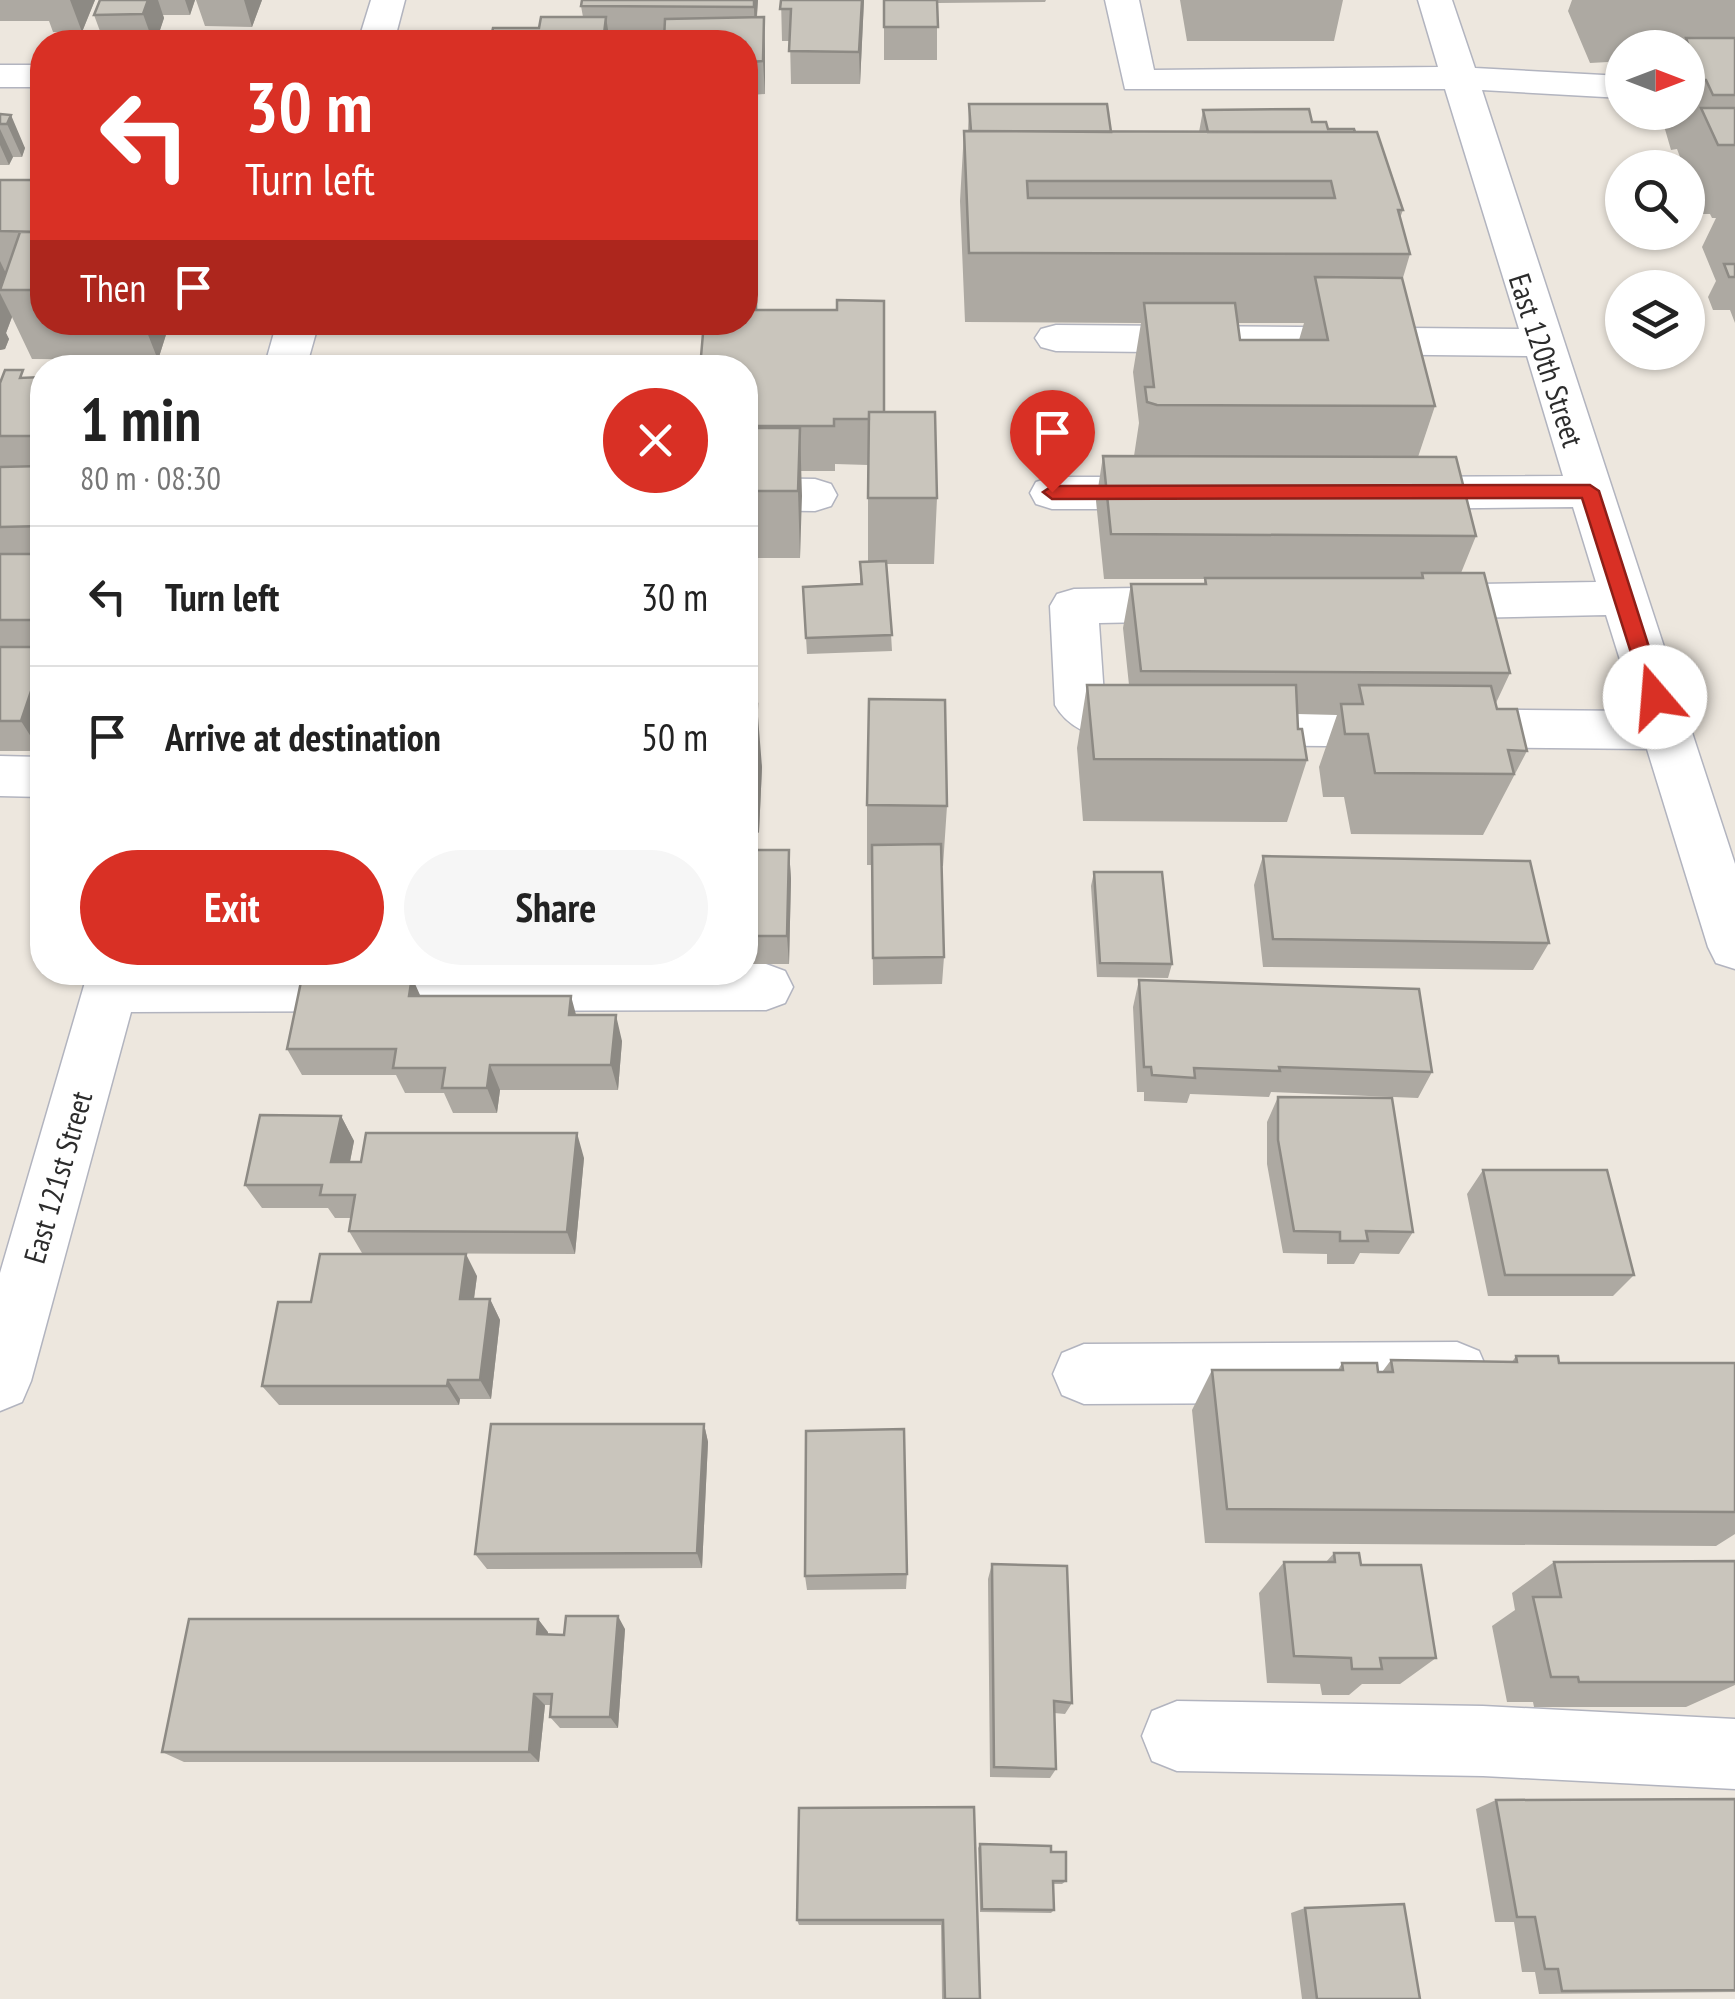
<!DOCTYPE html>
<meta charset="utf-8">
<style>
:root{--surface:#fff;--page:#f6f6f6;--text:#222;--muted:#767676;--line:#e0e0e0;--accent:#d93025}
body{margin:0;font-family:"PT Sans Narrow",sans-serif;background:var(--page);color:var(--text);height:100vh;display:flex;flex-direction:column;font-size:38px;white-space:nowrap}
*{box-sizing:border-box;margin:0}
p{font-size:32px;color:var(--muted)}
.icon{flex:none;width:55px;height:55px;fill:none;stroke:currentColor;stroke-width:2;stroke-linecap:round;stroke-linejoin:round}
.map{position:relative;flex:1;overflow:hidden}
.side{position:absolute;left:30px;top:355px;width:728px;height:630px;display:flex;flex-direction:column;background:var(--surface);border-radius:40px;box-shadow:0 2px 8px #0004}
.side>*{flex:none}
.guide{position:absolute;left:30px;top:30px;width:728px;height:305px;border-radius:40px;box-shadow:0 2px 8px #0004;background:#d93025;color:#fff;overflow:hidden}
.needle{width:65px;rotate:90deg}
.controls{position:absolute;left:1605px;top:30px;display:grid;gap:20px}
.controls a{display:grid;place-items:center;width:100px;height:100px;border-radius:50%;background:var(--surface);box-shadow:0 2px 8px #0004;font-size:50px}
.pin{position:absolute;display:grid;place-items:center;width:85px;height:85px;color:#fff;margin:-102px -42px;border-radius:50% 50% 50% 0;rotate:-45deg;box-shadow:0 0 10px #0007}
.pin .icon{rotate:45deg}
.me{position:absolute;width:110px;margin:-55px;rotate:342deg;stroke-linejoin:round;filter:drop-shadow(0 0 8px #0008)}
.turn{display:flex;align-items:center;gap:35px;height:210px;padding:0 50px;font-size:45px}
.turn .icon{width:130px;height:130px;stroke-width:2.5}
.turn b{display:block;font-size:70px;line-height:85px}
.then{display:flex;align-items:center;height:95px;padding:0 50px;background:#0003;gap:20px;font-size:38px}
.round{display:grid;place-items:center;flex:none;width:105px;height:105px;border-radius:52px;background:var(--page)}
.summary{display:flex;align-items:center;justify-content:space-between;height:170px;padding:0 50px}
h1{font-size:60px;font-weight:800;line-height:75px}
.button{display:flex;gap:20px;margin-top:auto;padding:20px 50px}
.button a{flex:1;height:115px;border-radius:60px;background:var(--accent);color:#fff;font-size:40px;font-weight:800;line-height:115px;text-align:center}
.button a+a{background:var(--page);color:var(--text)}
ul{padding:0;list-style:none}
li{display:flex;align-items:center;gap:30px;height:140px;padding:0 50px;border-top:2px solid var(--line)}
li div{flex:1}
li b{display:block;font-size:38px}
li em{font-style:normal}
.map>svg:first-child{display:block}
</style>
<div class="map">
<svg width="1735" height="1999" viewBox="0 0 1735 1999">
<rect width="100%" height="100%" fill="#ede7de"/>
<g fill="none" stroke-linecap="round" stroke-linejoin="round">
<defs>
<path id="minor" d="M371,0H405L394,42H358Z
M1105,0H1139L1154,70L1438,67L1418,0H1452L1475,68L1622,76V98L1482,90L1735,864V969L1716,963L1708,947L1647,749L1121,744C1095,736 1069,730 1055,705L1050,606L1057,594L1074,589L1200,587L1217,592L1224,604L1217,616L1200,621L1099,623L1104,696L1123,706L1636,711L1606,615L1416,619L1399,614L1392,602L1399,590L1416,585L1596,582L1573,507L1393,509L1377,504L1371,493L1377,482L1393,477L1563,476L1527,356L1056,351L1041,347L1035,338L1041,329L1056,325L1519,329L1445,89H1125Z
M0,65H42V87H0Z
M277,322H319L306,368H264Z
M1052,477H1172L1188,482L1194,493L1188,504L1172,509H1052L1036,504L1030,493L1036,482Z
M745,478L815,479L831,484L837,495L831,506L815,511L745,510Z
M0,756L42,757V797L0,796Z
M745,964H766L785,971L793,987L785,1003L766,1010L131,1012L31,1381L22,1402L0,1411V1273L88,972H745Z
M1457,1342L1479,1351L1488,1372L1479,1393L1457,1402L1084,1404L1062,1395L1053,1374L1062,1353L1084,1344Z
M1177,1701L1483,1706L1735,1719V1789L1483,1776L1177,1771L1152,1761L1142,1736L1152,1711Z"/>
</defs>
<!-- minor casing -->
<use href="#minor" stroke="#b2b4bf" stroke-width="3"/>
<!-- minor -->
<use href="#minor" fill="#fff" fill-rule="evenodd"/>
</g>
<!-- wall -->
<path fill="#ada9a2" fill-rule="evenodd" d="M0,0H95L82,32H53L49,21H0Z
M100,0H195L190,15H163L164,18L156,42H104L94,15Z
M196,0H262L252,27L205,26Z
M758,0L757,17H764L765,94L751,95L750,104H745V42H664V39H609L610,42H490L539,28L583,17L581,6Z
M781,0H864L860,84H791L790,41H782Z
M884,0H1046L1045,2L937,3V60H884Z
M1180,0H1343L1334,41H1187Z
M1572,0H1735V323L1730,310H1713L1708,297L1716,281L1702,247L1716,218H1712L1710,214H1688V168H1676L1680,157L1677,149L1671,150L1660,112H1688V48H1622V68H1610L1608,62L1590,63L1568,11Z
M969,104L1111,132H1199L1203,110L1312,122L1328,129L1403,210L1400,218L1410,254L1402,281L1435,406L1418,457L1476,536L1461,573L1510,673L1496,703L1497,709L1527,751L1483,835L1351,834L1344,797H1323L1319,767L1337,715L1297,714L1298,729L1307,760L1287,822L1083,821L1077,748L1087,685H1129L1123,628L1131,584H1204L1205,579H1104L1096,501L1103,456H1134L1139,423L1133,372L1141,323L965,322L960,201L964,131H968ZM1238,323H1304L1299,340H1240Z
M0,113L25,148L22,157H13L9,165H0Z
M0,180H42V322H170L158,360L32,359L12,317L6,333L9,339L5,349L0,350Z
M757,310L884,412L937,498L934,564H887L892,651L807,654L803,587L860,584V562H868V465L835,464V471H801L800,558H745V368Z
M518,322H548L518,325Z
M27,377H42V744L40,751H0V383Z
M745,704L762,767L759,832L750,841H745Z
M867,805L947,806L943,866H942L944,957L942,984L873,985L872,865H867Z
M745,850H789L791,879L789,964H745Z
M1263,856L1549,943L1533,970L1263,967L1254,885Z
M1094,872L1172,964L1168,978L1097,977L1091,886Z
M1139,980L1432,1072L1418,1098L1271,1092L1269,1097L1190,1094L1187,1103L1144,1101V1092H1137L1133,1007Z
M420,996L576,1015L622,1041L618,1090H500L497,1113H453L444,1093H405L396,1075H302L287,1049Z
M1278,1097L1413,1232L1399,1254L1360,1253L1354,1264H1327V1254L1283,1253L1267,1164V1122Z
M341,1116L354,1141L350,1162L584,1158L575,1254L362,1253L349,1231L351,1218H335L328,1208H262L245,1185Z
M1483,1170L1634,1275L1613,1296H1488L1467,1194Z
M477,1276L474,1299H490L500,1320L491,1399H460L459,1405H279L262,1386L311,1302Z
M1516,1356L1559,1363H1735V1534L1716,1546L1205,1543L1192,1410L1212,1370H1338L1342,1363L1382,1372L1391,1360L1512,1362Z
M704,1424L708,1442L702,1568L487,1569L475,1554Z
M1334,1553L1361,1565L1436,1658L1400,1684H1362L1349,1695H1322L1320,1684L1267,1683L1259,1593L1284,1562H1326Z
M1735,1561V1685L1686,1707H1534L1533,1702H1507L1492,1626L1515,1610L1512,1593L1554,1562Z
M992,1564L1072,1703L1065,1714L1054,1713L1056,1769L1050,1778L990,1777L988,1579Z
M907,1574L906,1589L807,1590L805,1576Z
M538,1619L548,1634L564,1635L625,1629L618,1728H560L550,1717L551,1705H545L539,1762H184L162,1752Z
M1735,1799V1992L1539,1994L1535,1972H1522L1514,1922H1495L1476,1809L1496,1800Z
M974,1807L980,1999H942L941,1925H799L797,1920Z
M980,1844L1051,1852L1066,1881L1062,1884H1053L1054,1910L1051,1913L980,1912L978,1848Z
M1305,1908L1420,1999H1302L1291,1913Z"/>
<!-- shaded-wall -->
<path fill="#8d8a84" d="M70,0H95L82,32Z
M148,0H158L164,18L156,42H153L143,14Z
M185,0H195L190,15Z
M244,0H262L252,27Z
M754,0H758L755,39L754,7Z
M862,0H864L860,84L859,52Z
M606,17L610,42H603Z
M764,17L765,50V94L763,61Z
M749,62L751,95L750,104L748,71Z
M11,115L25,148L22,157L7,124Z
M0,129L13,157L9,165L0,145Z
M0,261L14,290H0Z
M0,293L12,317L6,333L9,339L5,349L0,350Z
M143,322H170L158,360Z
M800,428L802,496L800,558L798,491Z
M42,659V744L40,751L21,721Z
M757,704L762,767L759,832L750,841L745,779Z
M789,850L791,879L789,964L787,936Z
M412,977L424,1004L409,996Z
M571,996L578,1022L569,1015Z
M616,1015L622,1041L618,1090L611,1065Z
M490,1065L500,1090L497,1113L487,1088Z
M341,1116L354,1141L345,1186L331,1162Z
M577,1133L584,1158L575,1254L567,1232Z
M466,1254L477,1276L471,1320L460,1299Z
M490,1299L500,1320L491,1399L480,1380Z
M448,1380L460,1399L459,1405L447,1386Z
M704,1424L708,1442L702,1568L697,1553Z
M618,1616L625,1629L618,1728L610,1717Z
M538,1619L548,1632L547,1647L537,1634Z
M534,1694L545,1705L539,1762L529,1752Z"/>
<!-- building -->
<path fill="#c9c5bc" stroke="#8d8a84" stroke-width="2.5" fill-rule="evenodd" d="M100,0H148L143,14L94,15Z
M582,0H754V7L581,6Z
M781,0H862L859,52L789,51L791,9H780Z
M884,0H937L938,27H884Z
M541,17H606L603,42H490L493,28H539Z
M764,17L763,61L749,62L748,71H745V42H682V40H664L665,19Z
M1686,38H1735V95H1713L1706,80H1700Z
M969,104H1107L1111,132L971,131Z
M1701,108H1735V145H1718Z
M1309,109L1312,122H1326L1328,129H1354L1355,132H1208L1203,110Z
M0,114L11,115L7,124H0Z
M964,131L1377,132L1403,210H1398L1410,254L969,253ZM1027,181H1331L1335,198H1028Z
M0,180H42V232L0,231Z
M20,232H42V290H0Z
M1724,264H1735V277H1729Z
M1315,277L1402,278L1435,406L1157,405L1147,402L1145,387H1154L1144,303H1235L1240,340H1328Z
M745,300H756V310H837V300L884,301V412H869V419H834V426H749L750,418H745V368H700L704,322H745Z
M5,370H23L20,378L42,377V436H0V383Z
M869,412H935L937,498H868Z
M745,428H800L798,491H745Z
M1103,456L1456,457L1476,536L1111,534Z
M42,466V526L0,527V467Z
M0,554H42V620H0Z
M886,561L892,635L806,638L803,587L862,584L860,562Z
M1422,573H1484L1510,673L1141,671L1131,584H1206L1205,578H1423Z
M0,647H42V659L21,721H0Z
M1087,685H1296L1298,729H1302L1307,760L1094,759Z
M1359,685L1491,686L1497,709H1517L1527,751L1508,750L1514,774L1375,773L1368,734H1345L1341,704H1363Z
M869,699L945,700L947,806L867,805Z
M745,704H757L754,770L745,779Z
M941,844L944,957L873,958L872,845Z
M745,850H789L787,936H745Z
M1263,856L1530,861L1549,943L1273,939Z
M1094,872H1162L1172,964L1100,963Z
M302,977H412L409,996H571L569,1015H616L611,1065H490L487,1088H442L445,1068H393L396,1049H287Z
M1139,980L1419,989L1432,1072L1279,1067L1280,1071L1194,1068L1195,1078L1152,1075L1151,1067H1144Z
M1278,1097L1392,1098L1413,1232L1366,1231L1368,1241H1340V1232L1294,1231L1278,1140Z
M260,1115L341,1116L331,1162H361L366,1133H577L567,1232L349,1231L355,1195H320L322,1185H245Z
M1483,1170H1607L1634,1275H1505Z
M320,1254H466L460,1299H490L480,1380H448L447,1386H262L278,1302H311Z
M1516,1356H1558L1559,1363H1735V1512L1227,1509L1212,1370H1343L1342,1363H1377L1378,1372H1393L1391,1360L1517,1362Z
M491,1424H704L697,1553L475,1554Z
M904,1429L907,1574L805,1576L806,1431Z
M1334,1553H1359L1361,1565H1421L1436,1658H1380L1382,1669H1352L1351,1658L1294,1656L1284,1562H1335Z
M1735,1561V1682H1579L1578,1677H1551L1533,1597H1561L1554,1562Z
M992,1564L1067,1566L1072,1703L1054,1701L1056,1769L994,1767Z
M566,1616H618L610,1717H550L552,1694H534L529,1752H162L189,1619H538L537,1634L564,1635Z
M1735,1799V1990L1562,1991L1558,1969H1545L1535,1917H1517L1496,1800Z
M974,1807L980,1999H945L943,1920H797L799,1808Z
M980,1844L1051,1846V1852H1066V1881H1053L1054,1910L982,1909Z
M1404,1904L1420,1999H1317L1305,1908Z"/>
<!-- route -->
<path fill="#d93025" stroke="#8d1f18" stroke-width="2.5" d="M1590,485L1599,491L1665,697L1662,702H1648L1645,697L1582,498L1052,499L1043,492L1052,486Z"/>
<g text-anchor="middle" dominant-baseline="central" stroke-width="8" stroke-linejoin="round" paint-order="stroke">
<!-- street labels -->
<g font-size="30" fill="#2c2c2c" stroke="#fff">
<text transform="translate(1547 360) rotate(72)">East 120th Street</text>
<text transform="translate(57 1177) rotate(-74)">East 121st Street</text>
</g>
</g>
</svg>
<div class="controls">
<a><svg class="needle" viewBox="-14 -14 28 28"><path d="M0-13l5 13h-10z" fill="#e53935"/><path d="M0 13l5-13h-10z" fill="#767676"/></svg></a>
<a><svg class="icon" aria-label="search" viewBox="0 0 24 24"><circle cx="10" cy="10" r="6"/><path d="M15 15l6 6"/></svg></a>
<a><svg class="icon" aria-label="layers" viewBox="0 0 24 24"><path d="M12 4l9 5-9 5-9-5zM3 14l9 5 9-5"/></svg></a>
</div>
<div class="pin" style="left:1052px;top:492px;background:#d93025"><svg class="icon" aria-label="arrive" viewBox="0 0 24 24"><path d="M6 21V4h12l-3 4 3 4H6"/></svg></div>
<svg class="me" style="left:1655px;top:697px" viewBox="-20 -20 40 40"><circle r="19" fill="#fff"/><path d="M0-13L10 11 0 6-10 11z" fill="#d93025"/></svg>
<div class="guide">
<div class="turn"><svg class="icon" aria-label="left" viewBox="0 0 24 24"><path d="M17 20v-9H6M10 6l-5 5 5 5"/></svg><div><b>30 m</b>Turn left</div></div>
<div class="then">Then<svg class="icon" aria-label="arrive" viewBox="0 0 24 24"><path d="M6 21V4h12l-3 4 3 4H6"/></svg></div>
</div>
<section class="side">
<div class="summary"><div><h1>1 min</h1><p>80 m · 08:30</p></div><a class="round" style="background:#d93025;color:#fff"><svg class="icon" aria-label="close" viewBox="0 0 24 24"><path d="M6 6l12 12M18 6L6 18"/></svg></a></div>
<ul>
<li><svg class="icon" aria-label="left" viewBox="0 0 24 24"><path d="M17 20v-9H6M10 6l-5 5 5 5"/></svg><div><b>Turn left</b></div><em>30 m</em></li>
<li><svg class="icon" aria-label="arrive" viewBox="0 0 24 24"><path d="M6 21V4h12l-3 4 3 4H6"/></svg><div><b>Arrive at destination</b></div><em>50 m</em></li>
</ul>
<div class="button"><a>Exit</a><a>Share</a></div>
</section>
</div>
